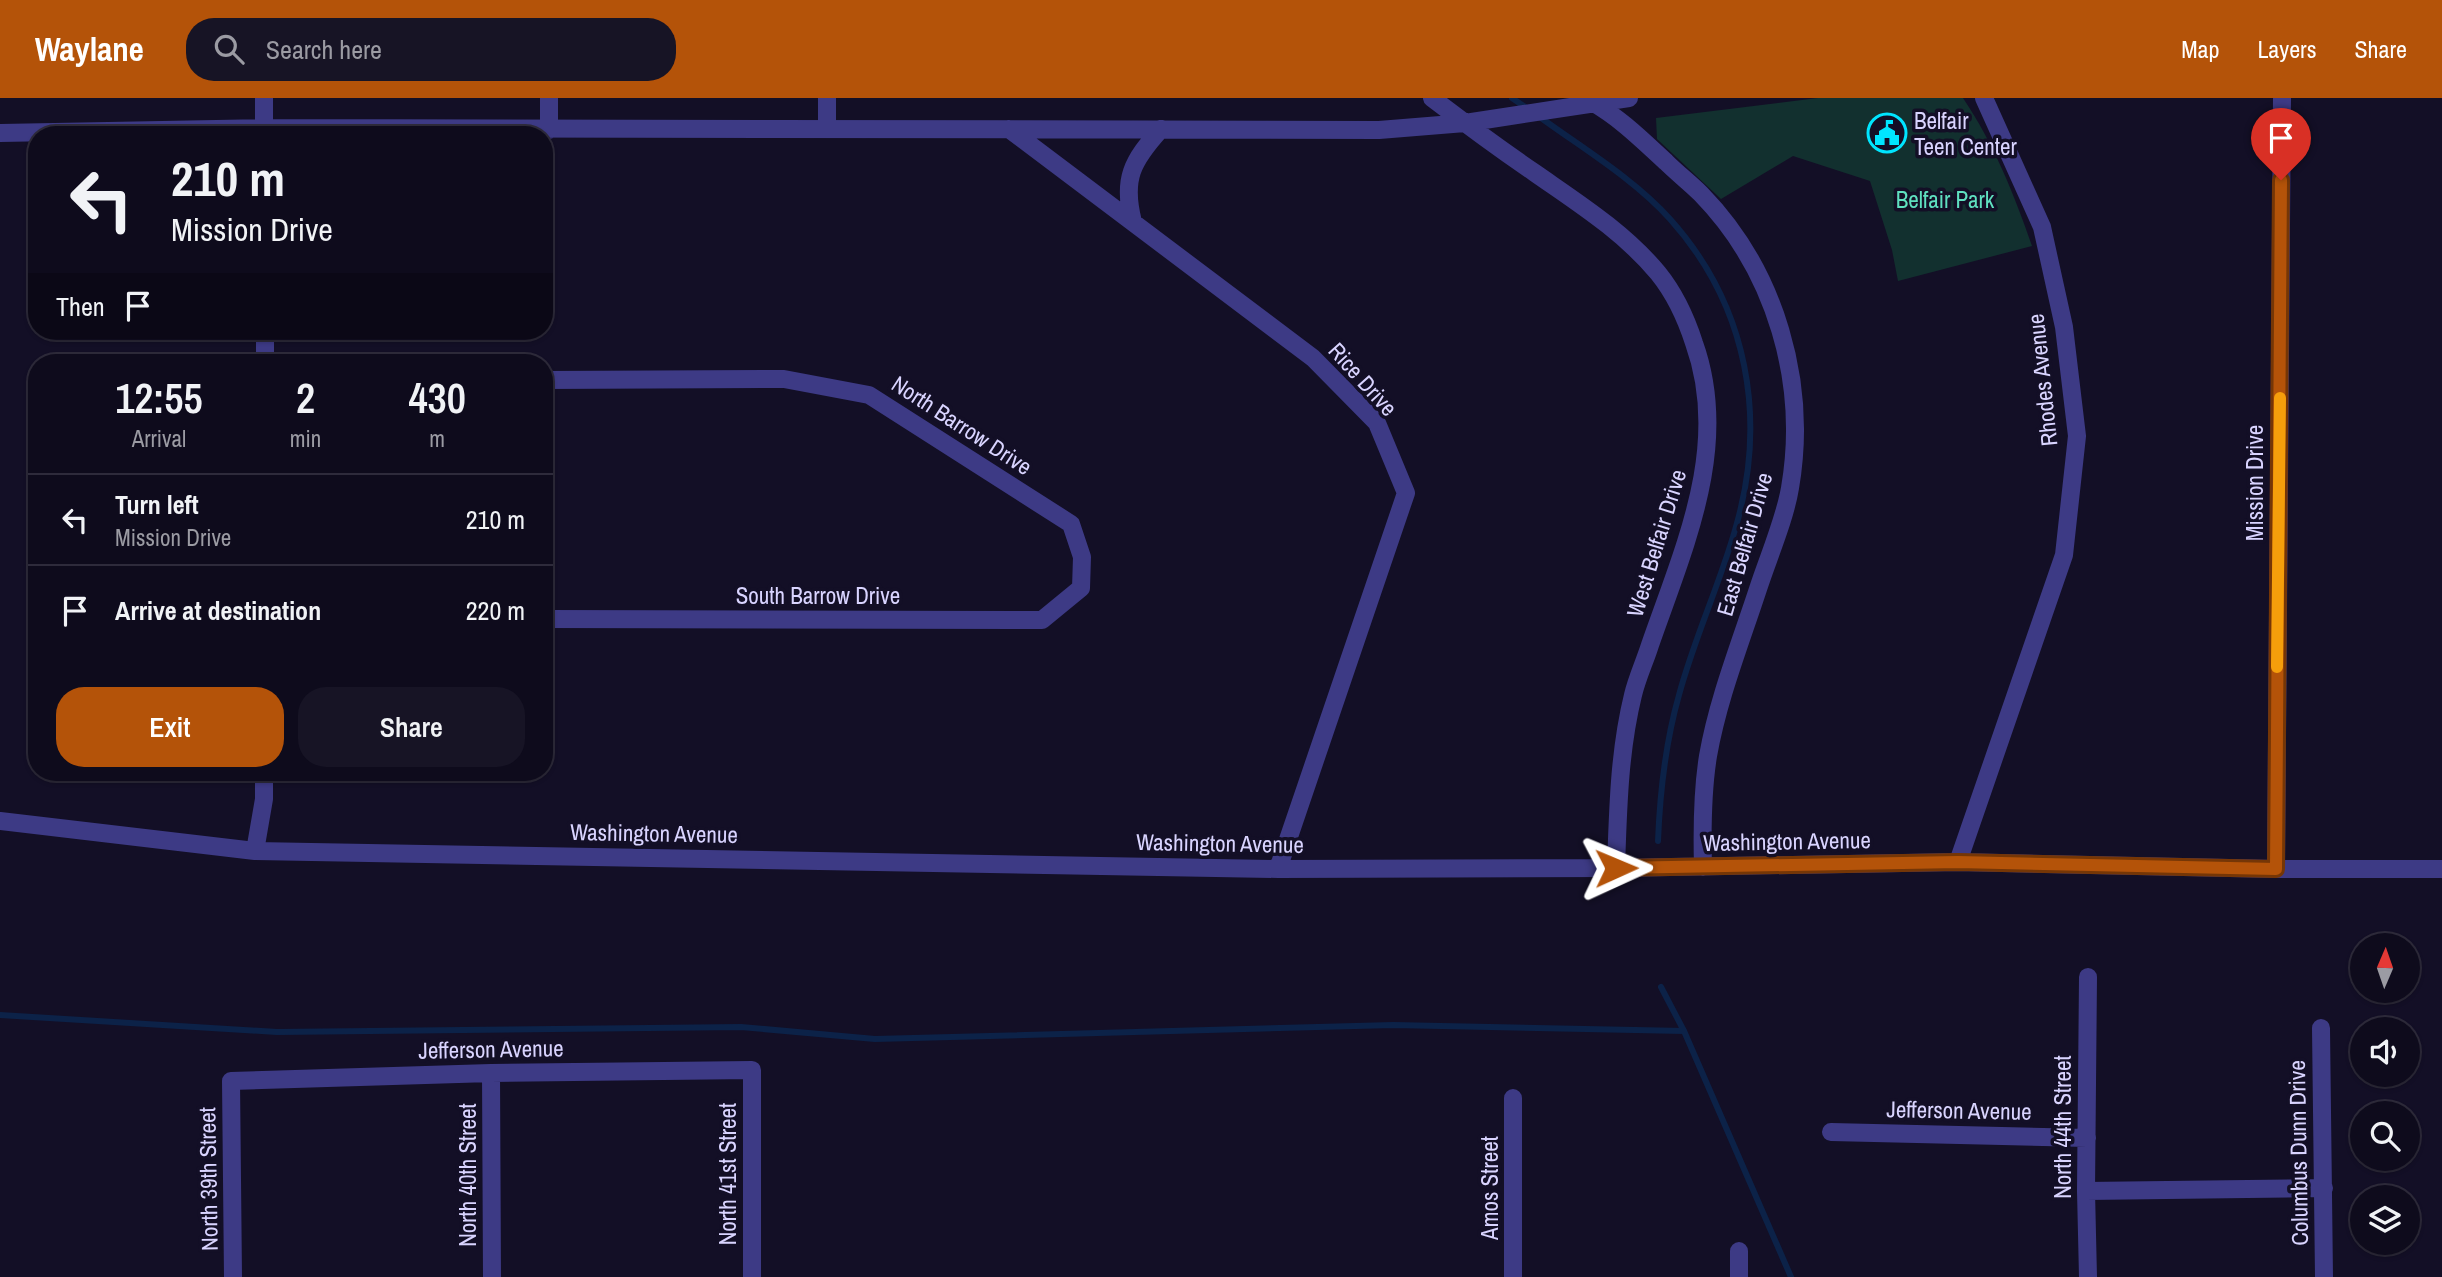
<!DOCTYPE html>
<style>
:root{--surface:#0e0b1c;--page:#171425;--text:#f1f3f6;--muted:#9b9ba3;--line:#2e2b3b;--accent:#b45309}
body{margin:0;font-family:"Archivo Narrow",sans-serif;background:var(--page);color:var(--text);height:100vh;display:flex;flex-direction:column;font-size:26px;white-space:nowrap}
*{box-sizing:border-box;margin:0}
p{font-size:23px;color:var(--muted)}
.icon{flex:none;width:38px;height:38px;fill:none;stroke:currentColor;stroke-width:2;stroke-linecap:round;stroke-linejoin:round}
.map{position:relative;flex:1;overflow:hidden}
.sheet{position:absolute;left:28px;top:256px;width:525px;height:427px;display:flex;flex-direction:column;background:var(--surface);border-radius:28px;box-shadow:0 2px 5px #0004,0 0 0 2px var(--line)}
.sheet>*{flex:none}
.hud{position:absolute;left:28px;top:28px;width:525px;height:214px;border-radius:28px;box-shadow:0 2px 5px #0004,0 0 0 2px var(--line);background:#0e0b1c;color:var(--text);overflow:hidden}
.needle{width:46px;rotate:2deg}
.buttons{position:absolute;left:2350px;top:835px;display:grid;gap:14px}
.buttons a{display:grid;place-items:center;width:70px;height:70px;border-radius:50%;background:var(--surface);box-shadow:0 2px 5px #0004,0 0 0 2px var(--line);font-size:35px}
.pin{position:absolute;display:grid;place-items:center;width:60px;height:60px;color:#fff;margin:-72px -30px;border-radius:50% 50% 50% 0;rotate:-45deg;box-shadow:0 0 7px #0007}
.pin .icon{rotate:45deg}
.me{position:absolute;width:77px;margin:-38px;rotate:89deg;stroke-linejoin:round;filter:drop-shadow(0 0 5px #0008)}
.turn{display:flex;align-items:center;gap:24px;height:147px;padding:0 28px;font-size:32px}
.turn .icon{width:91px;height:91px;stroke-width:2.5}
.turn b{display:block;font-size:49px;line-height:60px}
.then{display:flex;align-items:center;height:66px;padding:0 28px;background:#0003;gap:14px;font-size:26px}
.eta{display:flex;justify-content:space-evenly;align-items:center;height:119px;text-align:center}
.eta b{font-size:42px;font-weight:600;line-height:49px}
.primary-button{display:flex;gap:14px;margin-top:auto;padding:14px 28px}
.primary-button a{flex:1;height:80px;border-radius:28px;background:var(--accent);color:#fff;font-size:28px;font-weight:600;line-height:80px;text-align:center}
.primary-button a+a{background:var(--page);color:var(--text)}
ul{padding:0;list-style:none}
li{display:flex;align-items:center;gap:21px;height:91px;padding:0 28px;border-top:2px solid var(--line)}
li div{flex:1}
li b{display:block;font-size:26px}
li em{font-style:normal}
header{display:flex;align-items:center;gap:42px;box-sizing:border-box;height:98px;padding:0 35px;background:var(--accent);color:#fff}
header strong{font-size:33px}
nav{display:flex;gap:38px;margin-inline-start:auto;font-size:24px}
.search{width:490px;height:63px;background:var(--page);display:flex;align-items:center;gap:18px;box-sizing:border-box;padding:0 24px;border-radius:28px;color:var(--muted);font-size:26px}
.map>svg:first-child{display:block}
</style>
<header>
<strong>Waylane</strong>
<div class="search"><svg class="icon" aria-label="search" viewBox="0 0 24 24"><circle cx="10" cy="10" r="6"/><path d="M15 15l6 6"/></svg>Search here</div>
<nav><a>Map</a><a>Layers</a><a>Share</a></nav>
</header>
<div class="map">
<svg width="2442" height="1179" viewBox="0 0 2442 1179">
<rect width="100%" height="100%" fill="#130f26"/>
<!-- green -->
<path fill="#12302f" d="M1818,0H1963C1994,46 2014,96 2032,148L1898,183L1892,152L1870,83L1793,58L1721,101L1657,41L1656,20Z"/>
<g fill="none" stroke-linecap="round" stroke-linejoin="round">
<!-- stream -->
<path stroke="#0c2248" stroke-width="6" d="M1512,0L1528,11
M1537,17C1582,50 1633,80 1670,121C1748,208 1768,321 1735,432C1719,488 1694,541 1679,597C1665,646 1660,693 1658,743
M1661,889L1684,933L1791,1179
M0,917L277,934L741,929L875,941L1393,927L1684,933"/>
<!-- minor -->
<path stroke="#3d3a85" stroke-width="18" d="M264,0V37
M827,0V31
M1432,0C1466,26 1500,51 1535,75C1578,105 1624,134 1658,175C1675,196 1686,220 1694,245C1731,348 1684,449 1650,547C1645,563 1637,580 1633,597C1619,654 1618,712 1616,770
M1592,4C1620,20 1642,42 1666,64C1677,75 1690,85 1701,96C1776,173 1808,285 1790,390C1785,421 1768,460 1758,491C1740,546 1718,601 1708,658C1702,695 1702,732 1703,769
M1009,31L1313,260L1377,325L1406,395L1278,771
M549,32V0
M0,35L264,30L1379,32L1465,25L1629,0
M1133,124C1122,81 1132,63 1161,31
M265,233V264
M544,282L784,281L869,297L1071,426L1082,459L1081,490L1042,522L544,521
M0,723L255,753L1278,771L1616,770L1958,764L2276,771H2442
M255,753L264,701V674
M1958,764L2064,457L2077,338L2064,229L2042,129L1984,0
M2276,771L2282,0
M2088,879L2086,1093L2088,1179
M2321,930L2324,1179
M491,975L492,1179
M1513,1000V1179
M1831,1034L2087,1040
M2086,1093L2324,1090
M233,1179L231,983L491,975L752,972V1179
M1739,1179V1153"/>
</g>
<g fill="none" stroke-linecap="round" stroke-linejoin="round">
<defs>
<path id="route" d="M1616,770L1958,764L2276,771L2281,82"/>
</defs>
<!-- route casing -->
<use href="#route" stroke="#753606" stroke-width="18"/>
<!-- route -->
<use href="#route" stroke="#b45309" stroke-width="12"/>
<!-- slow -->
<path stroke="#f59e0b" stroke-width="12" d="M2277,569L2280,300"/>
</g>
<!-- icons -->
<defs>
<symbol id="civic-ring" viewBox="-11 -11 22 22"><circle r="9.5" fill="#130f26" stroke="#00e5ff" stroke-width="1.5"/><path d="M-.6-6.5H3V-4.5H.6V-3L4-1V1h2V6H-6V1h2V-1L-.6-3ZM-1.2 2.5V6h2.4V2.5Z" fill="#00e5ff"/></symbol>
</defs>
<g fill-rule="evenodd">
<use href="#civic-ring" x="1865" y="13" width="44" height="44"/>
</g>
<g text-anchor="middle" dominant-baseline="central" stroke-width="7" stroke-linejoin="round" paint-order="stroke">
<!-- poi labels -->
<g font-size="23" fill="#d9d4ff" stroke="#130f26" text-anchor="start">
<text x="1914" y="22">Belfair<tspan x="1914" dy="26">Teen Center</tspan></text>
</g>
<!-- park labels -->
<g font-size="23" fill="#5fe0c0" stroke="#130f26">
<text x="1945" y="101">Belfair Park</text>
</g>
<!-- street labels -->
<g font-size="23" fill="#d9d4ff" stroke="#130f26">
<text transform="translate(1363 281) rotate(48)">Rice Drive</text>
<text transform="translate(2042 282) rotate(-96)">Rhodes Avenue</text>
<text transform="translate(962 327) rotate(33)">North Barrow Drive</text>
<text transform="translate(2254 385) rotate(-90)">Mission Drive</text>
<text transform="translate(1656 445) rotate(-73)">West Belfair Drive</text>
<text transform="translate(1744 446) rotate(-74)">East Belfair Drive</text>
<text x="818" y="497">South Barrow Drive</text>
<text transform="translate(654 735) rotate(1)">Washington Avenue</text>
<text transform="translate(1787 743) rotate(-1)">Washington Avenue</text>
<text transform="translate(1220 745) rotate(1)">Washington Avenue</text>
<text transform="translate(491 951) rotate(-1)">Jefferson Avenue</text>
<text transform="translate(1959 1012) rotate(1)">Jefferson Avenue</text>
<text transform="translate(2062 1029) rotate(-90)">North 44th Street</text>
<text transform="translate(2298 1055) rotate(-91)">Columbus Dunn Drive</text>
<text transform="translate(727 1076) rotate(-90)">North 41st Street</text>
<text transform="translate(467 1077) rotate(-90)">North 40th Street</text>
<text transform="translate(208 1081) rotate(-91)">North 39th Street</text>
<text transform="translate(1489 1090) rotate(-90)">Amos Street</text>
</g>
</g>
</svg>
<div class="buttons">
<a><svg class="needle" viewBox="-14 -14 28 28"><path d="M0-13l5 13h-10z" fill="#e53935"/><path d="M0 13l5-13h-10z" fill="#9b9ba3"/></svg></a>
<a><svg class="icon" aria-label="sound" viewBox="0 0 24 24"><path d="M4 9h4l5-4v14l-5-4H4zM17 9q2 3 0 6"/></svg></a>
<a><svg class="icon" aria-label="search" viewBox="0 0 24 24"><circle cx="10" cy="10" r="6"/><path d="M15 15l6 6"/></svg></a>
<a><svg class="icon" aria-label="layers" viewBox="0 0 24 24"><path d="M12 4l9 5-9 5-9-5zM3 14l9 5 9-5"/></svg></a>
</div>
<div class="pin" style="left:2281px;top:82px;background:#d93025"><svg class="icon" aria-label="arrive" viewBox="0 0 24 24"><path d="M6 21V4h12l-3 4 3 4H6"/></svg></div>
<svg class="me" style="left:1616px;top:770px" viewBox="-20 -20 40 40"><path d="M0-17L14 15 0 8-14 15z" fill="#b45309" stroke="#fff" stroke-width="4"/></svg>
<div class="hud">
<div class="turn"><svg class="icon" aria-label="left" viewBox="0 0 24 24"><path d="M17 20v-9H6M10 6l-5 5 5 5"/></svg><div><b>210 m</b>Mission Drive</div></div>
<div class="then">Then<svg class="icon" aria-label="arrive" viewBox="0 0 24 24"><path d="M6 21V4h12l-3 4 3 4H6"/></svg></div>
</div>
<section class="sheet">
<div class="eta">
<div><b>12:55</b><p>Arrival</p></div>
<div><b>2</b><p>min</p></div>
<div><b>430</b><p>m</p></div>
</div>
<ul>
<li><svg class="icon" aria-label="left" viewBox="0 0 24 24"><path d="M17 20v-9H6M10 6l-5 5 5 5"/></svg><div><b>Turn left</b><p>Mission Drive</p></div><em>210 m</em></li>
<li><svg class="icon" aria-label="arrive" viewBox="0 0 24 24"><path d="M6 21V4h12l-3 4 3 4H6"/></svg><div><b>Arrive at destination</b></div><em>220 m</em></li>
</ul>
<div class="primary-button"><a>Exit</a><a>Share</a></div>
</section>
</div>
